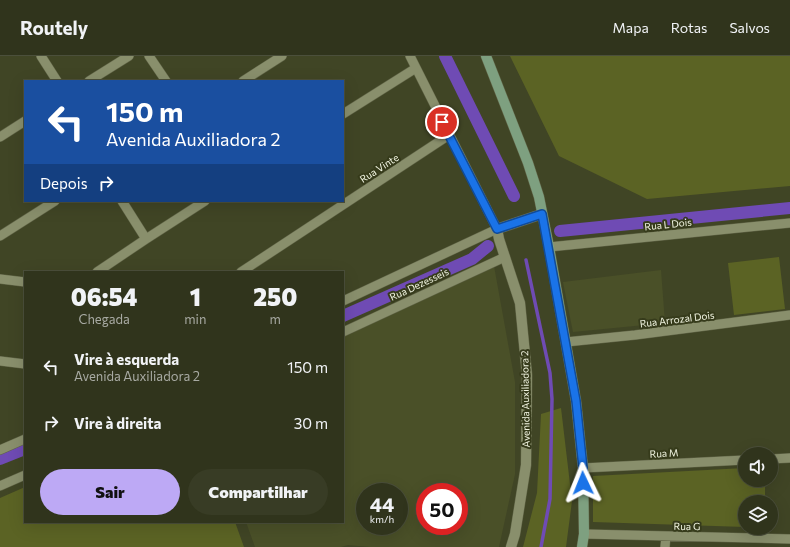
<!DOCTYPE html>
<html lang="pt">
<meta charset="utf-8">
<style>
:root{--surface:#30341c;--page:#383c25;--text:#f1f3f6;--muted:#a8aaa3;--line:#4b4f3b;--accent:#bda9f5}
body{margin:0;font-family:Commissioner,sans-serif;background:var(--page);color:var(--text);height:100vh;display:flex;flex-direction:column;font-size:15px;white-space:nowrap}
*{box-sizing:border-box;margin:0}
p{font-size:13px;color:var(--muted)}
.icon{flex:none;width:22px;height:22px;fill:none;stroke:currentColor;stroke-width:2;stroke-linecap:round;stroke-linejoin:round}
.map{position:relative;flex:1;overflow:hidden}
.details{position:absolute;left:24px;top:215px;width:320px;height:252px;display:flex;flex-direction:column;background:var(--surface);border-radius:0px;box-shadow:0 4px 16px #0002,0 0 0 1px var(--line)}
.details>*{flex:none}
.top-card{position:absolute;left:24px;top:24px;width:320px;height:122px;border-radius:0px;box-shadow:0 4px 16px #0002,0 0 0 1px var(--line);background:#1a4fa0;color:#fff;overflow:hidden}
.fabs{position:absolute;left:738px;top:391px;display:grid;gap:8px}
.fabs a{display:grid;place-items:center;width:40px;height:40px;border-radius:50%;background:var(--surface);box-shadow:0 4px 16px #0002,0 0 0 1px var(--line);font-size:20px}
.speed{position:absolute;left:356px;top:427px;display:flex;gap:8px;font-size:20px;font-weight:700;text-align:center}
.speed>*{display:grid;place-content:center;width:52px;height:52px;border-radius:50%;background:var(--surface);box-shadow:0 4px 16px #0002,0 0 0 1px var(--line);line-height:1}
.speed small{font-size:10px;font-weight:400}
.speed .limit{border:6px solid #d22;background:#fff;color:#111}
.pin{position:absolute;display:grid;place-items:center;width:34px;height:34px;color:#fff;margin:-17px;border:2px solid #fff;border-radius:50%;box-shadow:0 1px 4px #0007}
.me{position:absolute;width:44px;margin:-22px;rotate:358deg;stroke-linejoin:round;filter:drop-shadow(0 0 3px #0008)}
.turn{display:flex;align-items:center;gap:14px;height:84px;padding:0 16px;font-size:18px}
.turn .icon{width:52px;height:52px;stroke-width:2.5}
.turn b{display:block;font-size:28px;line-height:34px}
.then{display:flex;align-items:center;height:38px;padding:0 16px;background:#0003;gap:8px;font-size:15px}
.eta{display:flex;justify-content:space-evenly;align-items:center;height:68px;text-align:center}
.eta b{font-size:24px;font-weight:800;line-height:28px}
.primary-button{display:flex;gap:8px;margin-top:auto;padding:8px 16px}
.primary-button a{flex:1;height:46px;border-radius:24px;background:var(--accent);color:#111;font-size:16px;font-weight:800;line-height:46px;text-align:center}
.primary-button a+a{background:var(--page);color:var(--text)}
ul{padding:0;list-style:none}
li{display:flex;align-items:center;gap:12px;height:56px;padding:0 16px}
li div{flex:1}
li b{display:block;font-size:15px}
li em{font-style:normal}
header{display:flex;align-items:center;gap:24px;box-sizing:border-box;height:56px;padding:0 20px;background:var(--surface);border-bottom:1px solid var(--line)}
header strong{font-size:19px}
nav{display:flex;gap:22px;margin-inline-start:auto;font-size:14px}
.map>svg:first-child{display:block}
</style>
<header>
<strong>Routely</strong>
<nav><a>Mapa</a><a>Rotas</a><a>Salvos</a></nav>
</header>
<div class="map">
<svg width="790" height="491" viewBox="0 0 790 491">
<rect width="100%" height="100%" fill="#404525"/>
<!-- built -->
<path fill="#4a5028" fill-rule="evenodd" d="M494,210L515,326V418L499,491H370L348,489L341,491H255L246,466H343V279ZM365,436H399V470H365ZM425,436H459V470H425Z
M661,214L665,267L573,276L563,226Z"/>
<!-- green -->
<path fill="#5b6324" d="M510,0H790V130L647,143L559,100Z
M779,201L785,253L734,259L728,207Z
M561,352L572,445L566,491H523L537,437L541,358Z
M745,412V424H765V446H745V471L593,466V420Z
M25,431V466H235L244,491H0V442Z"/>
<g fill="none" stroke-linecap="round" stroke-linejoin="round">
<!-- stream -->
<path stroke="#6f4bb4" stroke-width="3.5" d="M526,204L550,317L552,343L550,443L541,491"/>
<!-- canal -->
<path stroke="#6f4bb4" stroke-width="12" d="M445,0L514,140
M560,175L790,152
M343,260L472,203L488,190
M0,403L25,393"/>
<defs>
<path id="minor" d="M41,0L57,25
M149,0L166,25
M89,25L129,0
M243,25L282,0
M343,58L416,12
M0,81L25,65
M122,145L146,183
M0,180L55,145
M549,191L790,167
M97,216L146,183L205,145
M241,216L449,79
M0,223L25,226
M343,245L497,173L410,0
M343,276L505,201
M566,286L635,279L790,259
M0,305L25,308
M0,394L25,383
M771,403L790,402
M583,412L745,404
M0,430L25,419
M584,478L790,483
M665,491L666,480"/>
<path id="tertiary" d="M511,491L515,478L526,409L527,319L520,247L499,183L497,173L542,158"/>
<path id="secondary" d="M486,0L528,107L539,141L549,191L576,345L583,412L584,478L582,491"/>
</defs>
<!-- minor casing -->
<use href="#minor" stroke="#606447" stroke-width="10"/>
<!-- tertiary casing -->
<use href="#tertiary" stroke="#606447" stroke-width="11"/>
<!-- secondary casing -->
<use href="#secondary" stroke="#606447" stroke-width="11"/>
<!-- minor -->
<use href="#minor" stroke="#898f6c" stroke-width="9"/>
<!-- tertiary -->
<use href="#tertiary" stroke="#898f6c" stroke-width="10"/>
<!-- secondary -->
<use href="#secondary" stroke="#7ea080" stroke-width="10"/>
</g>
<g fill="none" stroke-linecap="round" stroke-linejoin="round">
<defs>
<path id="route" d="M442,66L497,173L542,158L576,345L583,412V427"/>
</defs>
<!-- route casing -->
<use href="#route" stroke="#114b97" stroke-width="10"/>
<!-- route -->
<use href="#route" stroke="#1a73e8" stroke-width="7"/>
</g>
<g text-anchor="middle" dominant-baseline="central" stroke-width="4" stroke-linejoin="round" paint-order="stroke">
<!-- street labels -->
<g font-size="10" fill="#f3f6e3" stroke="#363b1b">
<text transform="translate(379 112) rotate(-33)">Rua Vinte</text>
<text transform="translate(668 168) rotate(-6)">Rua L Dois</text>
<text transform="translate(419 228) rotate(-25)">Rua Dezesseis</text>
<text transform="translate(677 263) rotate(-7)">Rua Arrozal Dois</text>
<text transform="translate(525 343) rotate(-91)">Avenida Auxiliadora 2</text>
<text transform="translate(664 397) rotate(-3)">Rua M</text>
<text transform="translate(687 470) rotate(1)">Rua G</text>
</g>
</g>
</svg>
<div class="fabs">
<a><svg class="icon" aria-label="sound" viewBox="0 0 24 24"><path d="M4 9h4l5-4v14l-5-4H4zM17 9q2 3 0 6"/></svg></a>
<a><svg class="icon" aria-label="layers" viewBox="0 0 24 24"><path d="M12 4l9 5-9 5-9-5zM3 14l9 5 9-5"/></svg></a>
</div>
<div class="speed"><div>44<small>km/h</small></div><div class="limit">50</div></div>
<div class="pin" style="left:442px;top:66px;background:#d93025"><svg class="icon" aria-label="arrive" viewBox="0 0 24 24"><path d="M6 21V4h12l-3 4 3 4H6"/></svg></div>
<svg class="me" style="left:583px;top:427px" viewBox="-20 -20 40 40"><path d="M0-17L14 15 0 8-14 15z" fill="#1a73e8" stroke="#fff" stroke-width="4"/></svg>
<div class="top-card">
<div class="turn"><svg class="icon" aria-label="left" viewBox="0 0 24 24"><path d="M17 20v-9H6M10 6l-5 5 5 5"/></svg><div><b>150 m</b>Avenida Auxiliadora 2</div></div>
<div class="then">Depois<svg class="icon" aria-label="right" viewBox="0 0 24 24"><path d="M7 20v-9h11M14 6l5 5-5 5"/></svg></div>
</div>
<section class="details">
<div class="eta">
<div><b>06:54</b><p>Chegada</p></div>
<div><b>1</b><p>min</p></div>
<div><b>250</b><p>m</p></div>
</div>
<ul>
<li><svg class="icon" aria-label="left" viewBox="0 0 24 24"><path d="M17 20v-9H6M10 6l-5 5 5 5"/></svg><div><b>Vire à esquerda</b><p>Avenida Auxiliadora 2</p></div><em>150 m</em></li>
<li><svg class="icon" aria-label="right" viewBox="0 0 24 24"><path d="M7 20v-9h11M14 6l5 5-5 5"/></svg><div><b>Vire à direita</b></div><em>30 m</em></li>
</ul>
<div class="primary-button"><a>Sair</a><a>Compartilhar</a></div>
</section>
</div>
